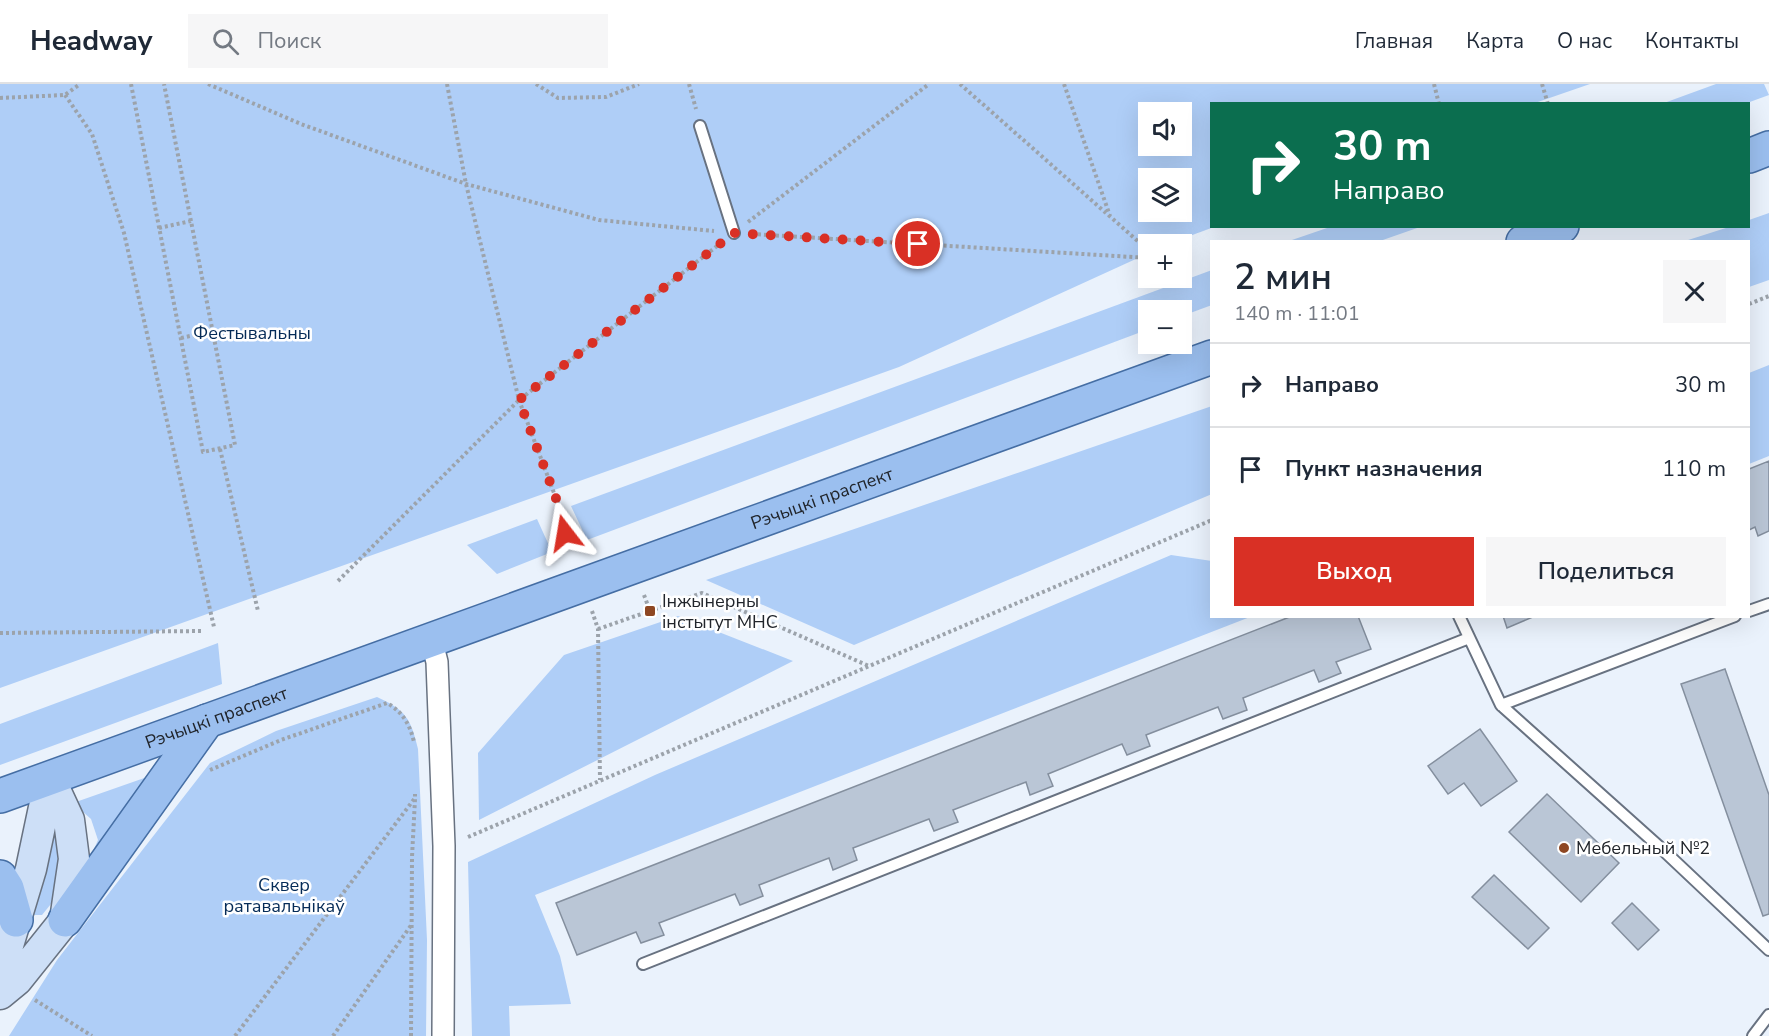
<!DOCTYPE html>
<html lang="ru">
<meta charset="utf-8">
<style>
:root{--surface:#fff;--page:#f6f6f7;--text:#1f2937;--muted:#747a83;--line:#e0e1e3;--accent:#d93025}
body{margin:0;font-family:"Nunito Sans",sans-serif;background:var(--page);color:var(--text);height:100vh;display:flex;flex-direction:column;font-size:22px;white-space:nowrap}
*{box-sizing:border-box;margin:0}
p{font-size:20px;color:var(--muted)}
.icon{flex:none;width:33px;height:33px;fill:none;stroke:currentColor;stroke-width:2;stroke-linecap:round;stroke-linejoin:round}
.map{position:relative;flex:1;overflow:hidden}
.panel{position:absolute;left:1210px;top:156px;width:540px;height:378px;display:flex;flex-direction:column;background:var(--surface);border-radius:0px;box-shadow:0 6px 24px #0002}
.panel>*{flex:none}
.hud{position:absolute;left:1210px;top:18px;width:540px;height:126px;border-radius:0px;box-shadow:0 6px 24px #0002;background:#0b6e4f;color:#fff;overflow:hidden}
.buttons{position:absolute;left:1138px;top:18px;display:grid;gap:12px}
.buttons a{display:grid;place-items:center;width:54px;height:54px;border-radius:0px;background:var(--surface);box-shadow:0 6px 24px #0002;font-size:30px}
.pin{position:absolute;display:grid;place-items:center;width:51px;height:51px;color:#fff;margin:-26px;border:3px solid #fff;border-radius:50%;box-shadow:0 2px 6px #0007}
.me{position:absolute;width:66px;margin:-33px;rotate:346deg;stroke-linejoin:round;filter:drop-shadow(0 0 4px #0008)}
.turn{display:flex;align-items:center;gap:21px;height:126px;padding:0 24px;font-size:27px}
.turn .icon{width:78px;height:78px;stroke-width:2.5}
.turn b{display:block;font-size:42px;line-height:51px}
.round{display:grid;place-items:center;flex:none;width:63px;height:63px;border-radius:0px;background:var(--page)}
.summary{display:flex;align-items:center;justify-content:space-between;height:102px;padding:0 24px}
h1{font-size:36px;font-weight:600;line-height:45px}
.primary-button{display:flex;gap:12px;margin-top:auto;padding:12px 24px}
.primary-button a{flex:1;height:69px;border-radius:0px;background:var(--accent);color:#fff;font-size:24px;font-weight:600;line-height:69px;text-align:center}
.primary-button a+a{background:var(--page);color:var(--text)}
ul{padding:0;list-style:none}
li{display:flex;align-items:center;gap:18px;height:84px;padding:0 24px;border-top:2px solid var(--line)}
li div{flex:1}
li b{display:block;font-size:22px}
li em{font-style:normal}
header{display:flex;align-items:center;gap:36px;box-sizing:border-box;height:84px;padding:0 30px;background:var(--surface);border-bottom:2px solid var(--line)}
header strong{font-size:28px}
nav{display:flex;gap:33px;margin-inline-start:auto;font-size:21px}
.search{width:420px;height:54px;background:var(--page);display:flex;align-items:center;gap:15px;box-sizing:border-box;padding:0 21px;border-radius:0px;color:var(--muted);font-size:22px}
.map>svg:first-child{display:block}
</style>
<header>
<strong>Headway</strong>
<div class="search"><svg class="icon" aria-label="search" viewBox="0 0 24 24"><circle cx="10" cy="10" r="6"/><path d="M15 15l6 6"/></svg>Поиск</div>
<nav><a>Главная</a><a>Карта</a><a>О нас</a><a>Контакты</a></nav>
</header>
<div class="map">
<svg width="1769" height="952" viewBox="0 0 1769 952">
<rect width="100%" height="100%" fill="#eaf2fc"/>
<!-- green -->
<path fill="#afcef7" fill-rule="evenodd" d="M0,0H1590L1535,19L1212,20L1214,143L1168,160H1149V169L899,283L0,604ZM1149,28H1182V62H1149ZM1149,94H1182V128H1149Z
M1716,0H1764L1769,11L1747,19H1664Z
M1769,129V196L1749,203V158L1685,157L1729,143L1749,142V136Z
M1330,143V142L1420,143L1380,157H1289Z
M1212,186V221L1182,232V226H1149V245L587,456L571,422Z
M1769,281V372L1749,380V289Z
M1212,322V410L854,561L706,496Z
M537,435L552,468L497,490L467,461Z
M1171,471L1212,477V532L1250,533L535,811L560,872L571,920L509,922L510,952H472L468,778L655,691Z
M678,532L793,577L479,736L478,669L564,571Z
M218,559L222,600L0,681V640Z
M377,613C406,626 411,635 418,665L427,856L426,952H9L57,876L210,679L276,647Z
M150,692L89,776L98,756L91,735L73,719Z
M57,743L63,757L55,815L42,831H31L50,751Z"/>
<!-- building -->
<path fill="#bac6d6" stroke="#848f9e" stroke-width="1.5" d="M1769,377V447L1758,452L1755,443L1749,446V385Z
M1292,532H1358L1371,565L1336,578L1341,589L1319,598L1314,586L1243,614L1247,626L1223,635L1218,623L1146,651L1150,662L1127,671L1122,660L1048,690L1053,702L1030,711L1026,698L953,726L958,738L934,747L929,735L853,764L857,776L833,786L829,774L759,801L763,812L740,821L735,810L659,839L664,851L641,859L636,848L577,871L556,819Z
M1503,532H1535L1507,544Z
M1725,585L1769,711V830L1763,832L1681,600Z
M1480,645L1517,697L1481,722L1464,699L1448,710L1428,682Z
M1547,710L1619,779L1581,818L1509,748Z
M1494,791L1549,844L1528,865L1472,813Z
M1632,819L1659,846L1638,866L1612,839Z"/>
<g fill="none" stroke-linecap="round" stroke-linejoin="round">
<defs>
<path id="service" d="M700,42L734,149
M1749,527L1769,520
M1459,532L1501,621L1735,532
M1501,621L1664,767L1769,866
M643,880L1469,554
M1753,952L1769,931"/>
<path id="minor" d="M431,554L437,578L444,762L443,952"/>
<path id="secondary" d="M0,888L31,785L50,695
M0,910L17,896L65,836L74,775L69,736L50,695"/>
<g id="primary">
<path d="M1749,72L1769,64"/>
<path d="M1523,158L1562,142"/>
<path id="s1" d="M0,712L1212,273"/>
<path d="M0,793L7,804L16,836"/>
<path d="M65,836L207,637"/>
</g>
</defs>
<!-- service casing -->
<use href="#service" stroke="#687281" stroke-width="14"/>
<!-- minor casing -->
<use href="#minor" stroke="#687281" stroke-width="24"/>
<!-- secondary casing -->
<use href="#secondary" stroke="#687281" stroke-width="33"/>
<!-- primary casing -->
<use href="#primary" stroke="#456ea4" stroke-width="36"/>
<!-- path -->
<path stroke="#9ca3ab" stroke-width="4" stroke-dasharray="3 3" stroke-linecap="butt" d="M131,0L203,368L235,361L164,0
M208,0L301,40L466,100L599,136L714,147
M447,0L466,100L519,316L557,417L571,464
M536,0L558,14L606,13L639,0
M689,0L696,25
M960,0L1149,167
M1064,0L1110,132
M1434,0L1439,20
M1542,0L1548,20
M65,11L92,50L124,149L214,543
M0,14L65,11L80,0
M748,138L929,0
M159,144L191,137
M752,150L1149,174
M1749,220L1769,212
M181,254L213,247
M220,365L258,527
M338,497L519,316L721,159
M644,511L650,527
M592,527L598,545L600,696
M598,545L702,509L869,582
M0,549L203,547
M210,686L281,656L387,619C403,628 410,641 414,658
M468,753L1212,436
M35,916L92,952
M235,952L415,714V710
M333,952L412,840
M411,952L412,773L415,715"/>
<!-- service -->
<use href="#service" stroke="#fff" stroke-width="10"/>
<!-- minor -->
<use href="#minor" stroke="#fff" stroke-width="21"/>
<!-- secondary -->
<use href="#secondary" stroke="#cddff7" stroke-width="30"/>
<!-- primary -->
<use href="#primary" stroke="#9bbfef" stroke-width="33"/>
</g>
<g fill="none" stroke-linecap="round" stroke-linejoin="round">
<!-- route -->
<path stroke="#d93025" stroke-width="10" stroke-dasharray="0 18" d="M565,449L557,417L519,316L734,149L918,160"/>
</g>
<!-- markers -->
<g fill="#8e4723" stroke="#fff" stroke-width="2">
<rect x="644" y="521" width="12" height="12" rx="3"/>
<circle cx="1564" cy="764" r="6"/>
</g>
<g text-anchor="middle" dominant-baseline="central" stroke-width="5" stroke-linejoin="round" paint-order="stroke">
<!-- park labels -->
<g font-size="18" fill="#052b57" stroke="#fff">
<text x="252" y="249">Фестывальны</text>
<text x="284" y="801">Сквер<tspan x="284" dy="21">ратавальнікаў</tspan></text>
</g>
<!-- street labels -->
<g font-size="18" fill="#21252b" stroke="#fff">
<text stroke="none"><textPath href="#s1" startOffset="874">Рэчыцкі праспект</textPath></text>
<text stroke="none"><textPath href="#s1" startOffset="230">Рэчыцкі праспект</textPath></text>
</g>
<!-- poi labels -->
<g font-size="18" fill="#21252b" stroke="#fff" text-anchor="start">
<text x="662" y="517">Інжынерны<tspan x="662" dy="21">інстытут МНС</tspan></text>
<text x="1576" y="764">Мебельный №2</text>
</g>
</g>
</svg>
<div class="buttons">
<a><svg class="icon" aria-label="sound" viewBox="0 0 24 24"><path d="M4 9h4l5-4v14l-5-4H4zM17 9q2 3 0 6"/></svg></a>
<a><svg class="icon" aria-label="layers" viewBox="0 0 24 24"><path d="M12 4l9 5-9 5-9-5zM3 14l9 5 9-5"/></svg></a>
<a>+</a>
<a>−</a>
</div>
<div class="pin" style="left:918px;top:160px;background:#d93025"><svg class="icon" aria-label="arrive" viewBox="0 0 24 24"><path d="M6 21V4h12l-3 4 3 4H6"/></svg></div>
<svg class="me" style="left:565px;top:449px" viewBox="-20 -20 40 40"><path d="M0-17L14 15 0 8-14 15z" fill="#d93025" stroke="#fff" stroke-width="4"/></svg>
<div class="hud">
<div class="turn"><svg class="icon" aria-label="right" viewBox="0 0 24 24"><path d="M7 20v-9h11M14 6l5 5-5 5"/></svg><div><b>30 m</b>Направо</div></div>
</div>
<section class="panel">
<div class="summary"><div><h1>2 мин</h1><p>140 m · 11:01</p></div><a class="round"><svg class="icon" aria-label="close" viewBox="0 0 24 24"><path d="M6 6l12 12M18 6L6 18"/></svg></a></div>
<ul>
<li><svg class="icon" aria-label="right" viewBox="0 0 24 24"><path d="M7 20v-9h11M14 6l5 5-5 5"/></svg><div><b>Направо</b></div><em>30 m</em></li>
<li><svg class="icon" aria-label="arrive" viewBox="0 0 24 24"><path d="M6 21V4h12l-3 4 3 4H6"/></svg><div><b>Пункт назначения</b></div><em>110 m</em></li>
</ul>
<div class="primary-button"><a>Выход</a><a>Поделиться</a></div>
</section>
</div>
